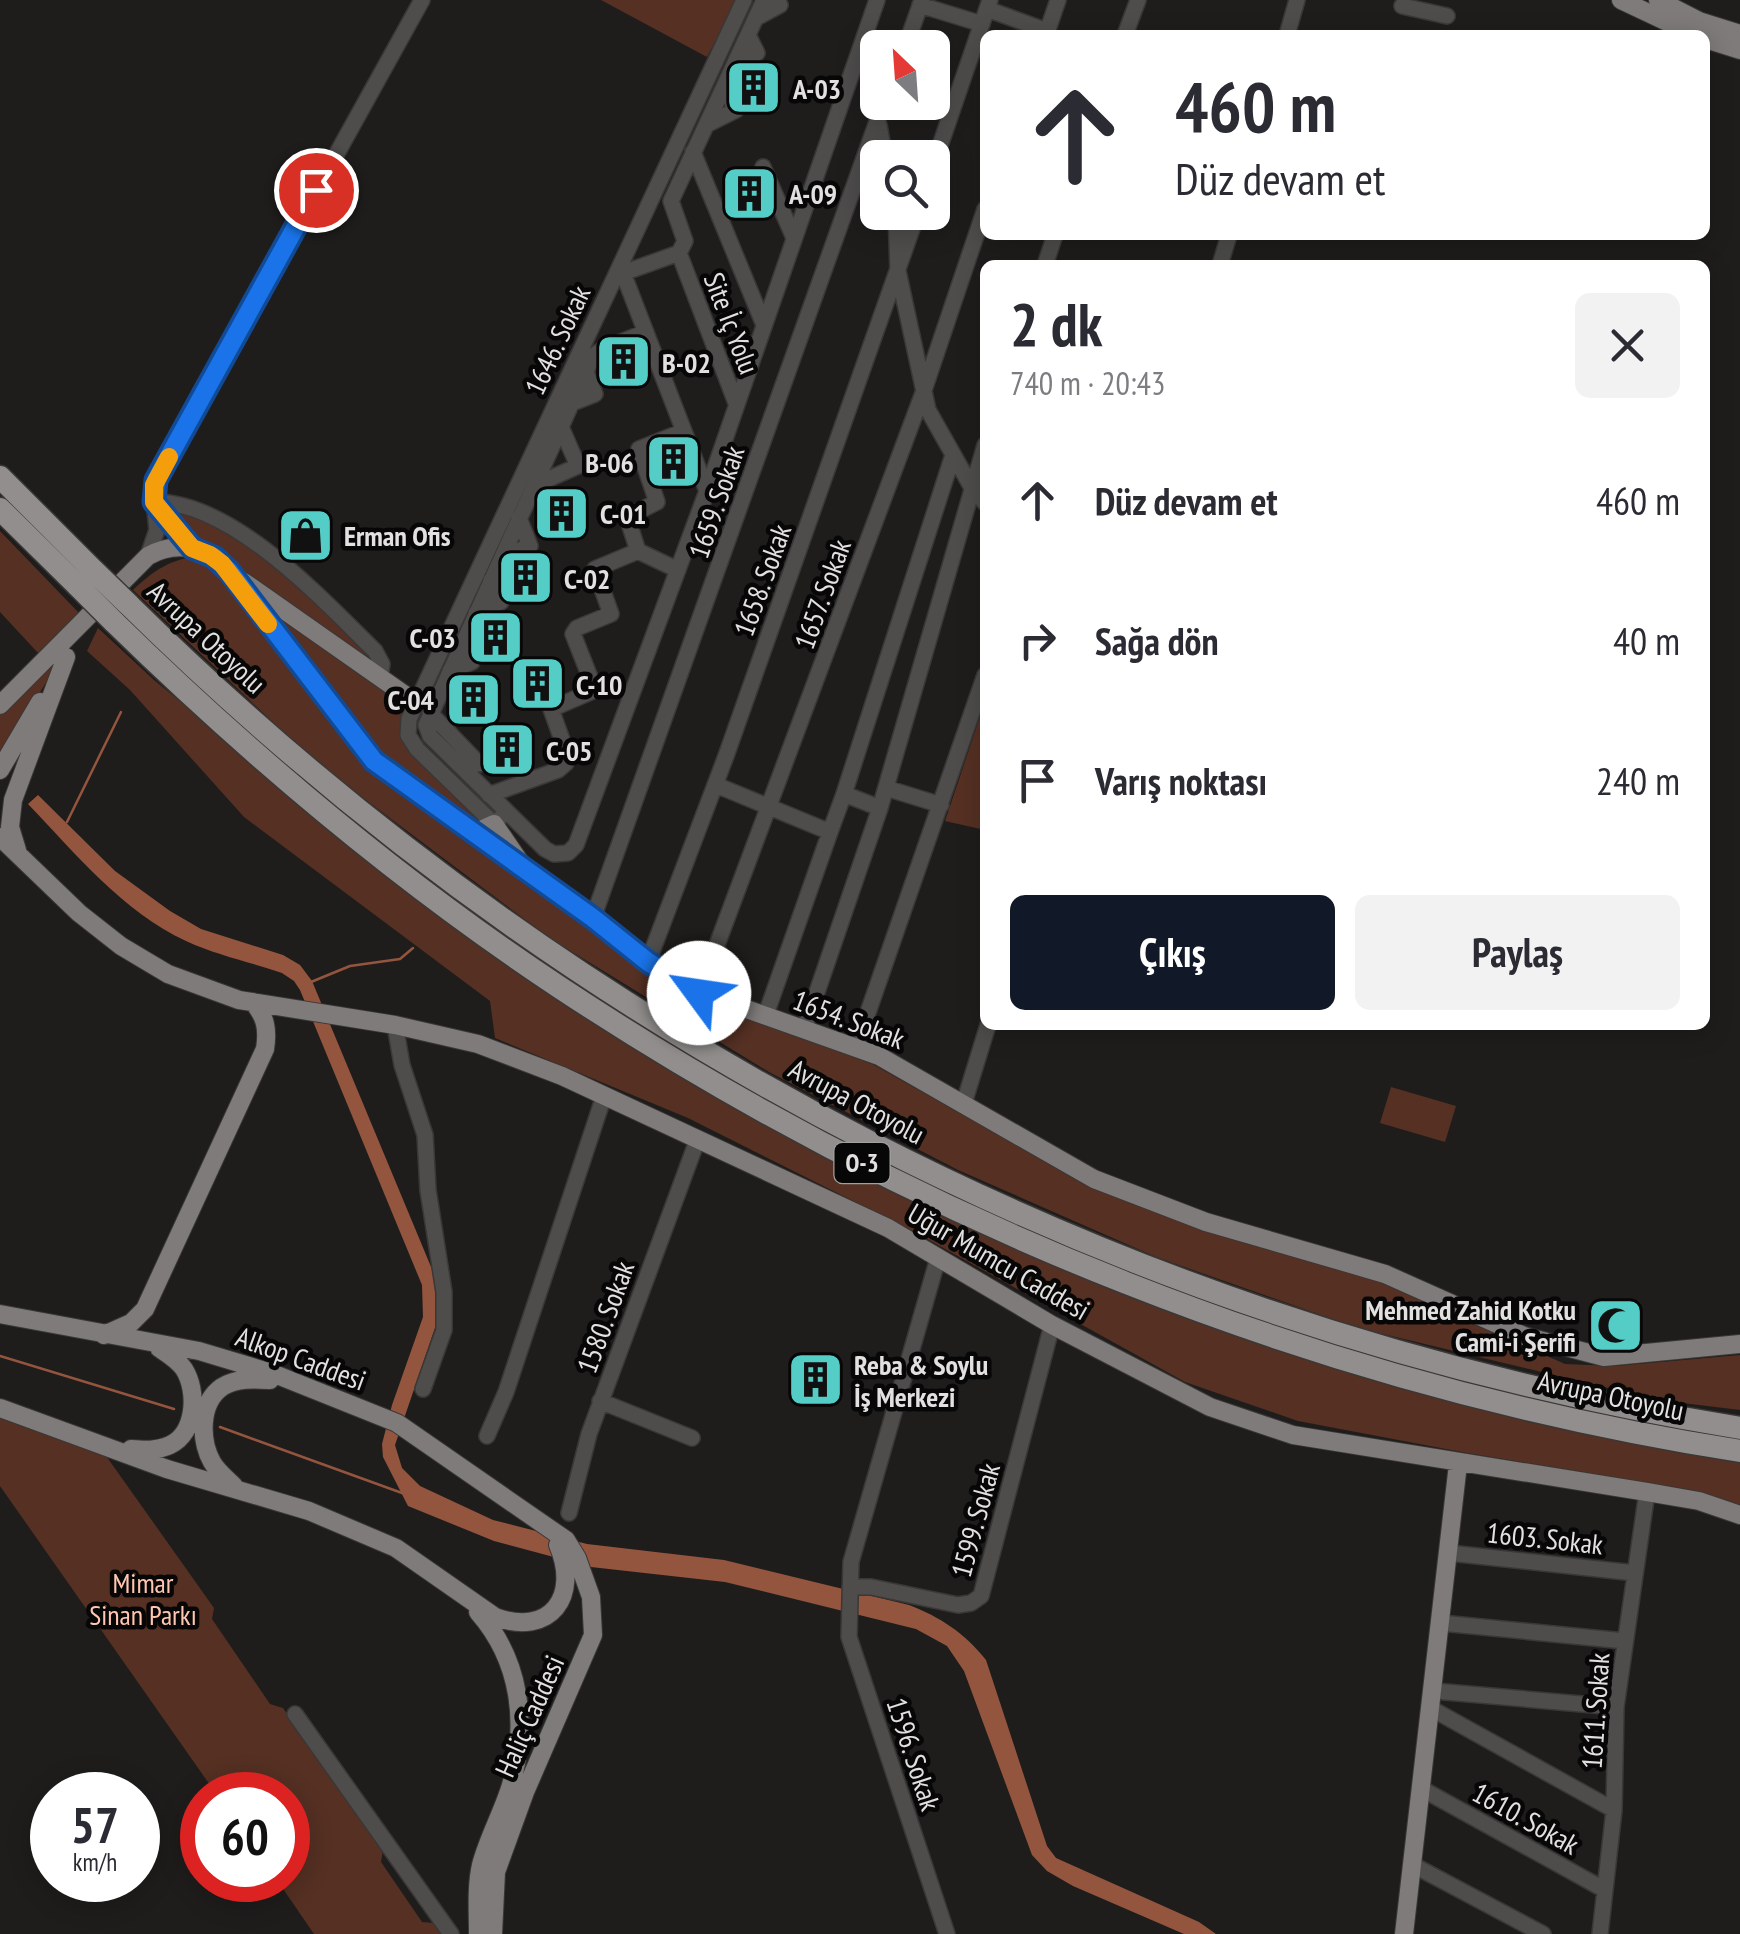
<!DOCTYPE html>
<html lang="tr">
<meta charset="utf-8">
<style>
:root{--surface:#fff;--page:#f2f2f3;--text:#2b2b33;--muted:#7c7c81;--accent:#111827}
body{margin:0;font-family:"PT Sans Narrow",sans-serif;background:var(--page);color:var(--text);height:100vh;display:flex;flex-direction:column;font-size:38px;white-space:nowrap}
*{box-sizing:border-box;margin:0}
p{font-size:32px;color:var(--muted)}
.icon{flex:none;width:55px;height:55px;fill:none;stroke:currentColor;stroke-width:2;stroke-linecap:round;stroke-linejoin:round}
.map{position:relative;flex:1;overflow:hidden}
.panel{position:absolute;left:980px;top:260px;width:730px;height:770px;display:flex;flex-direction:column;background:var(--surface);border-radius:15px;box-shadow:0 5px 25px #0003}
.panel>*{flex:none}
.guide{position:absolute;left:980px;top:30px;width:730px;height:210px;border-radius:15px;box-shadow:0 5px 25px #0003;background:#fff;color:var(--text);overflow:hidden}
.needle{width:65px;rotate:335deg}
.buttons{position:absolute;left:860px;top:30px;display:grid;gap:20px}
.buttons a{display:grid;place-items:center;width:90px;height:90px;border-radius:15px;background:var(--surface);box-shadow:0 5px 25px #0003;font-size:50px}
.speed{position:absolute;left:30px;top:1772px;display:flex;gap:20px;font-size:50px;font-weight:700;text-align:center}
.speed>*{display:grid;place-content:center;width:130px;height:130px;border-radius:50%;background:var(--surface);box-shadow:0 5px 25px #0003;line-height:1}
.speed small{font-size:25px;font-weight:400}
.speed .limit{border:15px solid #d22;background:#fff;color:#111}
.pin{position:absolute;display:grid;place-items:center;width:85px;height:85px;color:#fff;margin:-42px;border:5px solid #fff;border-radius:50%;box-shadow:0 2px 10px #0007}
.me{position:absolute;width:110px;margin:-55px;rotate:301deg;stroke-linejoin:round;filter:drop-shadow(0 0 8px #0008)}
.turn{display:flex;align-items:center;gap:35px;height:210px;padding:0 30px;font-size:45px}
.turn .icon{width:130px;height:130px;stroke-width:2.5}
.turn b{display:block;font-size:70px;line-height:85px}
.round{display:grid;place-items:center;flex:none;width:105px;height:105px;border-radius:15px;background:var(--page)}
.headline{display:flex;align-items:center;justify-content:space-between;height:170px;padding:0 30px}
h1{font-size:60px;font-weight:700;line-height:75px}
.primary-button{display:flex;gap:20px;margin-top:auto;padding:20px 30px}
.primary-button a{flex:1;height:115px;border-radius:15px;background:var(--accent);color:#fff;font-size:40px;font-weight:700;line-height:115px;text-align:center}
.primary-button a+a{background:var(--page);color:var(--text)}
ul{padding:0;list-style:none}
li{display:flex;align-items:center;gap:30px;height:140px;padding:0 30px}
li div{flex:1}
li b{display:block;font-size:38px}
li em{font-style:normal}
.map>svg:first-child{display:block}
</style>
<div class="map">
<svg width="1740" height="1934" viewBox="0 0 1740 1934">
<rect width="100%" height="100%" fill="#1f1d1c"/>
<!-- green -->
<path fill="#553023" d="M601,0H737L707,57Z
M154,502L208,514L288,570L382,669L206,553Z
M0,531L79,613L39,654L0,612Z
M199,556L212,561L260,620L362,762L683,990L874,1065L1090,1186L1372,1278L1565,1364L1615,1366L1740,1355V1410L1658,1400L1358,1328L1156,1257L958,1170L769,1072L551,939L314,761L133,590C154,570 171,559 199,556Z
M269,610L403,701L405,709L401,733L480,819L479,826L375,750Z
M98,628L154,680L244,754L417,897L526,979L751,1114L892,1191L1027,1253L1511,1416L1663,1449L1740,1462V1505L1692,1490L1467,1453L1298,1421L1185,1382L909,1229L688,1118L495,1038L490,1001L244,817L130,690L87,651Z
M55,661L53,671L0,758V713Z
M985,702V830L945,821Z
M1391,1087L1456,1106L1445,1142L1380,1123Z
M0,1417L104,1453L214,1608L212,1619L270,1704L283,1708L383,1850L381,1862L422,1922L434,1923L442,1934H314L277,1880H288V1795H217L0,1486Z"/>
<!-- water -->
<path fill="#94553e" d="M38,795L115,871L170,911L201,929L283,955L300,965L312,981L434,1274L440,1299L438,1319L395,1445L402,1468L420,1486L493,1520L587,1544L724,1560L909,1605C940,1617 965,1633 986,1660L1047,1846L1056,1858L1199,1922L1216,1934H1184L1073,1886L1047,1871L1032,1855L964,1671L947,1646L916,1629L725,1582L591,1567L494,1541L408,1506L383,1457L382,1444L392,1405L423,1317L422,1285L300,990L294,981L282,973C250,962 216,955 186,941C123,912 75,853 28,804Z"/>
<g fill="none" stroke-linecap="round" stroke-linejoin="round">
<!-- stream -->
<path stroke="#94553e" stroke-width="2.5" d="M67,822L121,712
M311,982L350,966L400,959L413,948
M0,1356L174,1409
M220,1427L402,1493"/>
<defs>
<path id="minor" d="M920,5L982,24
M1402,6L1447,16
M987,9L1047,31
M756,18L780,5L777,0
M1046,35L1058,0
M1125,35L1138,0
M1287,35L1297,0
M905,48L922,0
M734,65L757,53L748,35
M706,125L736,110L724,86
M879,125L885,158
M693,152L764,325
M763,167L794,238
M932,169L990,0
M896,212L898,271L928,410L971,486L985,503
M1045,265L1055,235
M1220,265L1229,235
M623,273L707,491
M623,273L679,253
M646,332L603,349L593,356L426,725L430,736L545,849L554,854L568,853L576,845L707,491L877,0
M572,403L595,394L586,372
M736,403L679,253L685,241L671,201L764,0
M535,485L578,466L561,427
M154,502C232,501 322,599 375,651L382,664L380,679
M157,505L192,548
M638,551L678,570
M148,556L157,530L153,490L156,480L422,0
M502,557L530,546L519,518
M476,613L501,602L491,580
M450,671L472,662L464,640
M430,713L479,764
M716,785L830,832L844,794L880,808L985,445
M886,788L941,805
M844,794L953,455
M489,795L558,770L566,763V751L551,709L595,690L573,634L577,628L611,614L595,569L638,551L627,517L657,502L639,449L684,431
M499,819L494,824L417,749L408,735L409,719L744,0
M593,918L884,102
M648,962L726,756L918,212
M699,993L923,393L985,209
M765,1017L830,832
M395,1025L402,1065L425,1135L428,1190L444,1292V1330L423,1389
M804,1030L880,808
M856,1047L985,675
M964,1103L988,1025
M938,1258L851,1562L849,1637L947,1934
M600,1401L692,1438
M487,1436L506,1392L604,1096
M569,1513L589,1434L697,1141
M1449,1553L1635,1573
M850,1587H871L958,1605L971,1603L981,1596L1052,1325
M1441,1623L1625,1641
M1434,1691L1616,1707
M1432,1709L1614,1810
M295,1714L451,1934
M1422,1789L1605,1890
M1413,1865L1543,1934
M1600,1934L1614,1810L1616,1707L1647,1492"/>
<path id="major" d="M1621,0L1695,35
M1658,0L1699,21L1740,34
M1705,39L1740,50
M244,582L415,702
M0,705L148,556C177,540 207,547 229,571L374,761L690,989L879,1056L1094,1179L1206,1222L1385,1274L1524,1336L1604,1357L1740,1344
M0,770L40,702
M472,834L494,824L522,865
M0,837L79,913L121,946L168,974L239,1000L395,1025L478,1044L562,1076L888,1228L1052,1325L1210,1407L1293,1435L1647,1492L1699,1501L1740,1515
M17,850L10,827L13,800L66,657
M0,1314L199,1351L272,1373L397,1423L566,1540L577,1558L591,1597L593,1635L525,1792L496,1872L493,1934
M104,1335L131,1323L145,1309L265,1049C268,1030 266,1017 253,1002
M0,1408L167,1469L309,1511L396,1548L495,1617C551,1637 580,1596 558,1545
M131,1449C144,1450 157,1451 170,1445C196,1433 198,1391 184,1369C178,1360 168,1354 159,1348
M234,1486C227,1479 217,1471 212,1462C200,1440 199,1403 222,1387C236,1378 254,1379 270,1380
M478,1612C521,1661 528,1724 511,1785C503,1812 488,1838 481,1865C476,1887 478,1912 478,1934
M1404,1934L1458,1464"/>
<path id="highway" d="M0,477L94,571
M0,509L78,586
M128,604C570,1040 1127,1328 1740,1428
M113,621C250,755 399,881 559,987C914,1222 1319,1385 1740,1451"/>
</defs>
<!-- minor casing -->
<use href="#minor" stroke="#3a3837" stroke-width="18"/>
<!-- major casing -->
<use href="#major" stroke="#3a3837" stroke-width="20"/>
<!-- highway casing -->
<use href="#highway" stroke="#3a3837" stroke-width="25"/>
<!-- minor -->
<use href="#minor" stroke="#4e4d4c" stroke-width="15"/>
<!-- major -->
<use href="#major" stroke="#7e7b7a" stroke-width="18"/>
<!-- highway -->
<use href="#highway" stroke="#918e8d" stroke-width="22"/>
<defs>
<path id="highway-bridge" d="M94,571L128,604
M78,586L113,621"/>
</defs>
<!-- highway-bridge casing -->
<use href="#highway-bridge" stroke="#3a3837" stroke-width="25" stroke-linecap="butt"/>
<!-- highway-bridge -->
<use href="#highway-bridge" stroke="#918e8d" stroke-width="22"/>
</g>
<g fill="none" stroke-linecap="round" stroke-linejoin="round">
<defs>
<path id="route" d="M316,190L156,480L154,502L192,548L214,557L229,571L374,761L593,918L648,962L699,993"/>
</defs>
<!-- route casing -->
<use href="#route" stroke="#114b97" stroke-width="25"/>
<!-- route -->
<use href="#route" stroke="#1a73e8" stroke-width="18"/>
<!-- slow -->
<path stroke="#f59e0b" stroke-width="18" d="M169,457L154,485V502L192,548L210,555L222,564L268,624"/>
</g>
<!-- icons -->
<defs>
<symbol id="building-square" viewBox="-11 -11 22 22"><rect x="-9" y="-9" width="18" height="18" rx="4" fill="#54cdc7" stroke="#080707"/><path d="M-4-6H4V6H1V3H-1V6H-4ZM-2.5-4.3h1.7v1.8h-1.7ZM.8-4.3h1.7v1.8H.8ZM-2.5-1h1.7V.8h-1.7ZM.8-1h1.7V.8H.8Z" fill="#111"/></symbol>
<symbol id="shop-square" viewBox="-11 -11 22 22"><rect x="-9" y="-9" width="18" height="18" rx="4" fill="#54cdc7" stroke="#080707"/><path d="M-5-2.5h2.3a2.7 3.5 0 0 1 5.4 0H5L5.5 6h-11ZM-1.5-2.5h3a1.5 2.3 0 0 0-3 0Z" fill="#111"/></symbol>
<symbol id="mosque-square" viewBox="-11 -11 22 22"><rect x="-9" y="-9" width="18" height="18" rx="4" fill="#54cdc7" stroke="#080707"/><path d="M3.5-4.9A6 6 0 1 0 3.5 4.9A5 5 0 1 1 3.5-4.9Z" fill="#111"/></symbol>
</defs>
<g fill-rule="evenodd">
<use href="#building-square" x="722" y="56" width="63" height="63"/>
<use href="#building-square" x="718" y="162" width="63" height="63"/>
<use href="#building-square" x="592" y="330" width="63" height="63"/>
<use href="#building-square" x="642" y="430" width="63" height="63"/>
<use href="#building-square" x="530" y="482" width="63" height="63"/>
<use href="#shop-square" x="274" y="504" width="63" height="63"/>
<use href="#building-square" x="494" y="546" width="63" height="63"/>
<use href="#building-square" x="464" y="606" width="63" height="63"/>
<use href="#building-square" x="506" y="652" width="63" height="63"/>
<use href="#building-square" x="442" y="668" width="63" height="63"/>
<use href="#building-square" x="476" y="718" width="63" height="63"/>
<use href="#mosque-square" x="1584" y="1294" width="63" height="63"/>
<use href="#building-square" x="784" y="1348" width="63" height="63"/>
</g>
<g text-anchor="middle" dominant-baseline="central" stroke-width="9" stroke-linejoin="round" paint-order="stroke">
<!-- shield labels -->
<rect fill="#080707" stroke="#a1a09f" stroke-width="2.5" x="834.5" y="1143" width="55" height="40" rx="8"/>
<g font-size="25" font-weight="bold" fill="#e3e1e0">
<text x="862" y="1163">O-3</text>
</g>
<!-- poi labels -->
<g font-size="28" font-weight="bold" fill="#e3e1e0" stroke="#080707" text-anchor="start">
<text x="793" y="88">A-03</text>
<text x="789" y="193">A-09</text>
<text x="662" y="362">B-02</text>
<text x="634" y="462" text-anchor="end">B-06</text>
<text x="600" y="513">C-01</text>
<text x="344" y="535">Erman Ofis</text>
<text x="564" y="578">C-02</text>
<text x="456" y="637" text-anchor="end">C-03</text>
<text x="576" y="684">C-10</text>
<text x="434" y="699" text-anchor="end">C-04</text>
<text x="546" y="750">C-05</text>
<text x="1576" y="1309" text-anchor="end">Mehmed Zahid Kotku<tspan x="1576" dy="32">Cami-i Şerifi</tspan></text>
<text x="854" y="1364">Reba &amp; Soylu<tspan x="854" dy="32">İş Merkezi</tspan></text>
</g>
<!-- street labels -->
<g font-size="28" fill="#e3e1e0" stroke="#080707">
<text transform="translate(732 323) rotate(69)">Site İç Yolu</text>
<text transform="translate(557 340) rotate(-65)">1646. Sokak</text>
<text transform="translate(716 502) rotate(-71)">1659. Sokak</text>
<text transform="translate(762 580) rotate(-70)">1658. Sokak</text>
<text transform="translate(822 594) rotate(-70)">1657. Sokak</text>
<text transform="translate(207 637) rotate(43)">Avrupa Otoyolu</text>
<text transform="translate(849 1019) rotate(21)">1654. Sokak</text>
<text transform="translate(857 1101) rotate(28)">Avrupa Otoyolu</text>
<text transform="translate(999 1261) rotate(30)">Uğur Mumcu Caddesi</text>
<text transform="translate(605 1317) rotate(-70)">1580. Sokak</text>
<text transform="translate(301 1358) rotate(20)">Alkop Caddesi</text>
<text transform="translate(1611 1395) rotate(12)">Avrupa Otoyolu</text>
<text transform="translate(975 1520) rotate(-75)">1599. Sokak</text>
<text transform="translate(1545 1538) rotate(6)">1603. Sokak</text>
<text transform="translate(1595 1711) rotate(-86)">1611. Sokak</text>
<text transform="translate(529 1716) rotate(-66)">Haliç Caddesi</text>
<text transform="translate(914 1754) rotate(72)">1596. Sokak</text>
<text transform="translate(1526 1818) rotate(29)">1610. Sokak</text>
</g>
<!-- park labels -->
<g font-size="28" fill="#ffc5b0" stroke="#080707">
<text x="143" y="1582">Mimar<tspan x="143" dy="32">Sinan Parkı</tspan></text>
</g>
</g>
</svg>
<div class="buttons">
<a><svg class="needle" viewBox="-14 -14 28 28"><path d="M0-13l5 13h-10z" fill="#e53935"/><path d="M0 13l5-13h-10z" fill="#7c7c81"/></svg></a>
<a><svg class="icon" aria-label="search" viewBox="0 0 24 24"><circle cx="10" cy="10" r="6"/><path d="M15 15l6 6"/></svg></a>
</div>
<div class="speed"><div>57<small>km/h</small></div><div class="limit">60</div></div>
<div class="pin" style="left:316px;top:190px;background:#d93025"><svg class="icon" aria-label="arrive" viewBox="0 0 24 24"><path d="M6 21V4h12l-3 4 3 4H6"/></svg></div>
<svg class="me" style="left:699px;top:993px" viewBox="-20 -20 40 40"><circle r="19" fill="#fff"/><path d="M0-13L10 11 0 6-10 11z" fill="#1a73e8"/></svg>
<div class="guide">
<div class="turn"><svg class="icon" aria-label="ahead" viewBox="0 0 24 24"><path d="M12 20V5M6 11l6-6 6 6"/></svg><div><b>460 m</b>Düz devam et</div></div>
</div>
<section class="panel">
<div class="headline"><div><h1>2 dk</h1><p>740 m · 20:43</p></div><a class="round"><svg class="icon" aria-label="close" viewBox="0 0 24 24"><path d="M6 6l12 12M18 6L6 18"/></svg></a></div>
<ul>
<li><svg class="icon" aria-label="ahead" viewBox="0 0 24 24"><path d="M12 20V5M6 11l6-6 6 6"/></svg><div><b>Düz devam et</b></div><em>460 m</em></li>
<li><svg class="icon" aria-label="right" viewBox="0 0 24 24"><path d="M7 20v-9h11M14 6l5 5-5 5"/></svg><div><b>Sağa dön</b></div><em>40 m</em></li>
<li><svg class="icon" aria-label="arrive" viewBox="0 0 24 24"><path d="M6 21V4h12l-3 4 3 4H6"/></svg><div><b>Varış noktası</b></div><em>240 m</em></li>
</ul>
<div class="primary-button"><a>Çıkış</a><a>Paylaş</a></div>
</section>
</div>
